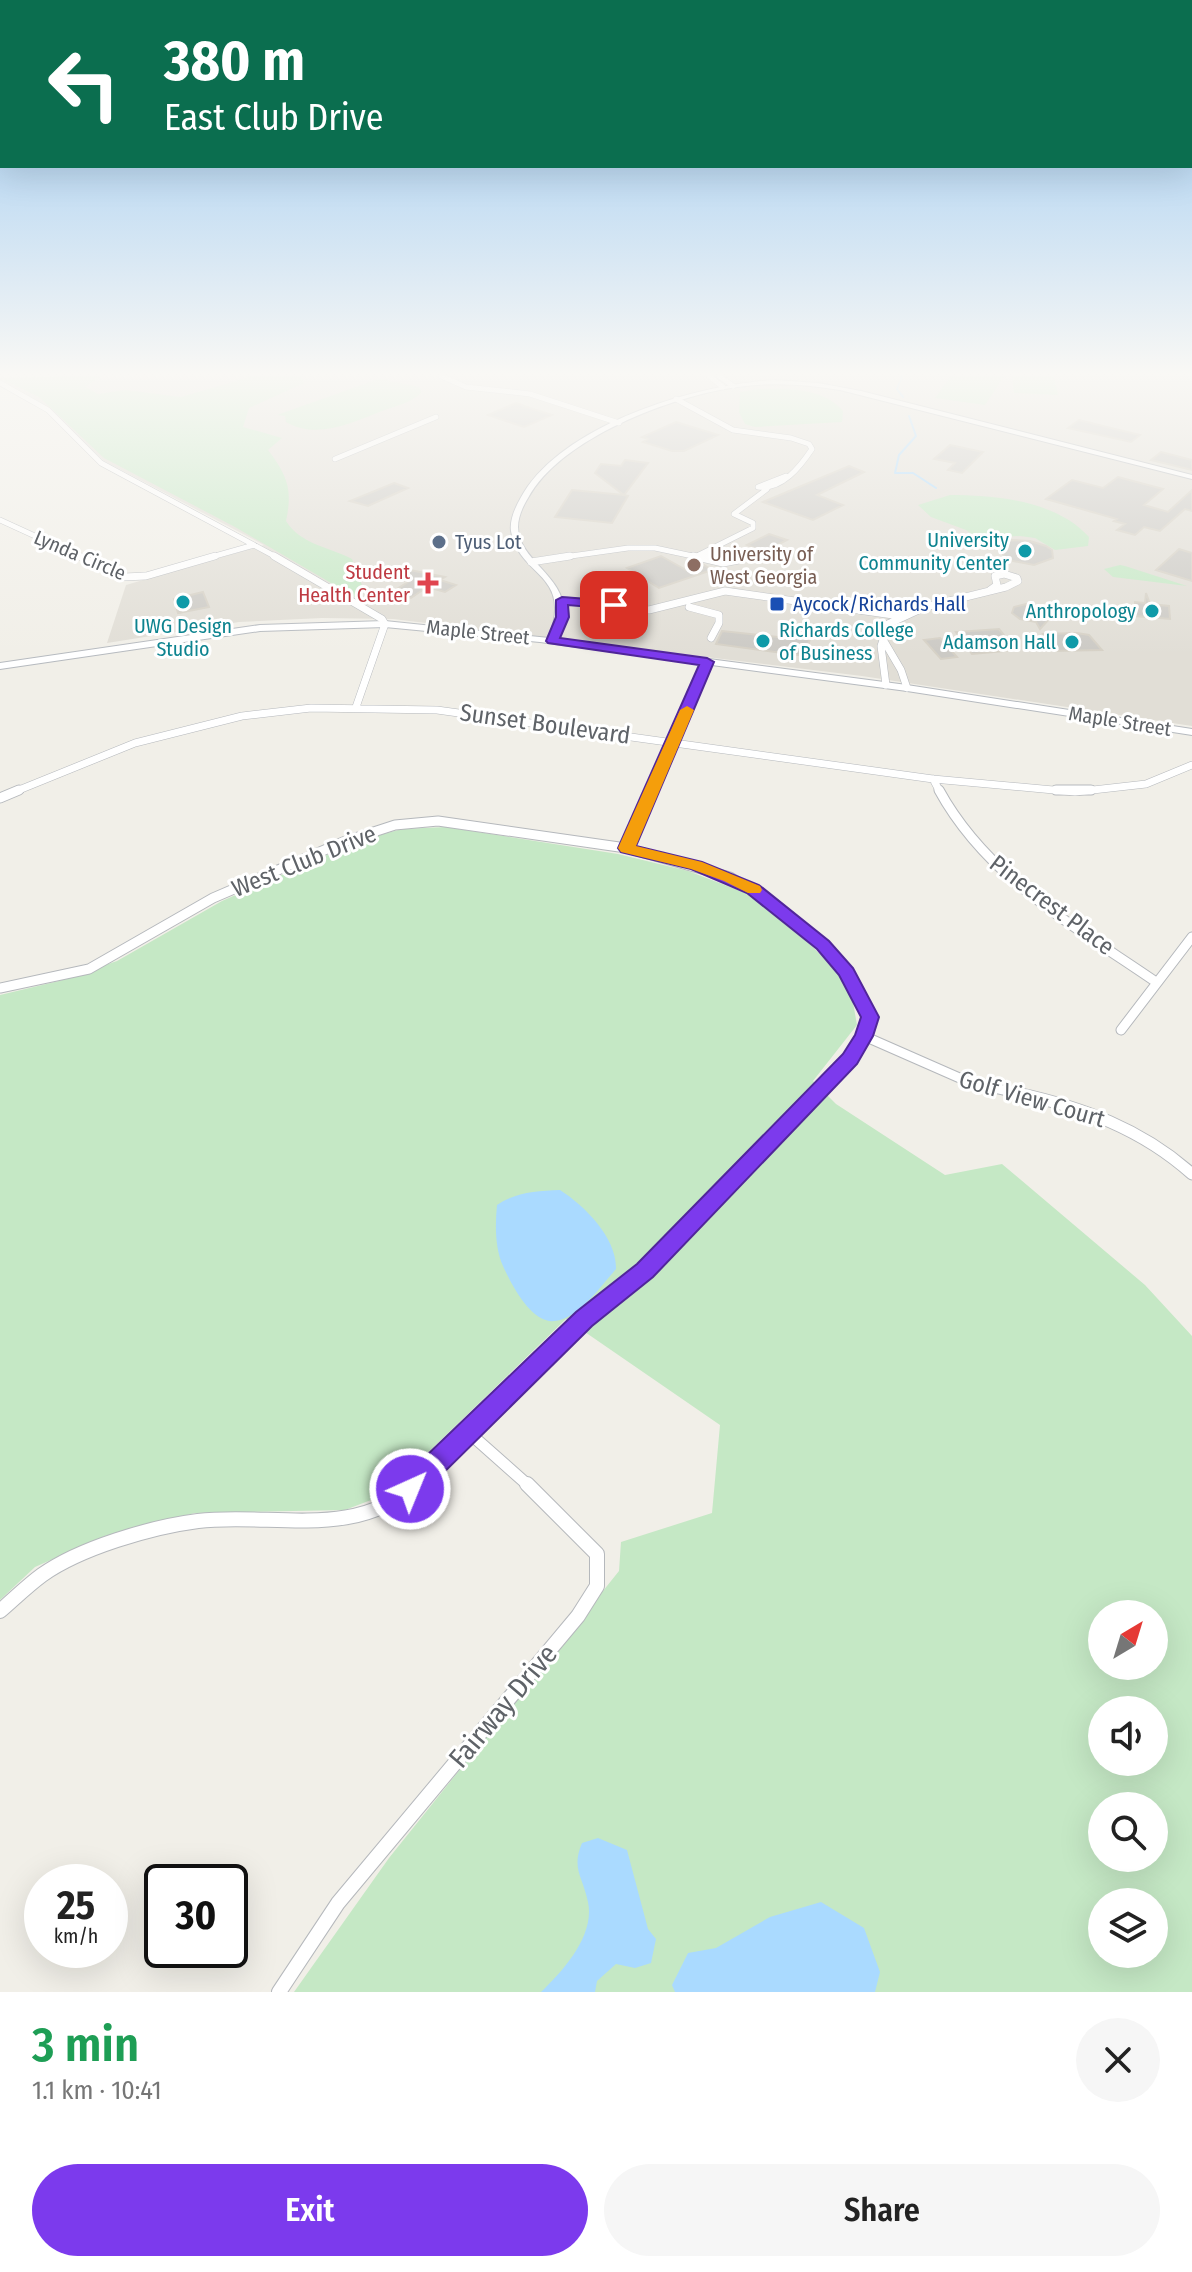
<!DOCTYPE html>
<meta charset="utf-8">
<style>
:root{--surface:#fff;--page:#f6f6f6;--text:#222;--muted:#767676;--accent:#7c3aed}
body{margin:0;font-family:"Fira Sans Condensed",sans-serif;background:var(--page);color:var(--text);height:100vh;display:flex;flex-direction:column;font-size:30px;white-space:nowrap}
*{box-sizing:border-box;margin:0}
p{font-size:26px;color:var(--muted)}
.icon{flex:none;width:44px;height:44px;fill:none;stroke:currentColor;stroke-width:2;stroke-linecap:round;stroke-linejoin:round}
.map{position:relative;height:1992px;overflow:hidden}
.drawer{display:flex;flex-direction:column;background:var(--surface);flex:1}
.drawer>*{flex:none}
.guide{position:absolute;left:0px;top:0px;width:1192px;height:168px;box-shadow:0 8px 32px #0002;background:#0b6e4f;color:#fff;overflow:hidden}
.needle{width:52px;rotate:38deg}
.tools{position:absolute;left:1088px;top:1600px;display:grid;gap:16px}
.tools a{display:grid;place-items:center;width:80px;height:80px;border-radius:50%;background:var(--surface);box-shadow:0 8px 32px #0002;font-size:40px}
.speed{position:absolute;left:24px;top:1864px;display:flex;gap:16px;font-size:40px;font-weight:700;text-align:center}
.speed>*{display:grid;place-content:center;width:104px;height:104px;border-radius:50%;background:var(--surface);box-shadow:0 8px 32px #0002;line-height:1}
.speed small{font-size:20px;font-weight:400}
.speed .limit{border:4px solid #111;border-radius:12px;background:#fff;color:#111}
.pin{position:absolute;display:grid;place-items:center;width:68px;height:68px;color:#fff;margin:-34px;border-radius:16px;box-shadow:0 4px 12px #0006}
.me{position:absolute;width:88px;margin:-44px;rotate:44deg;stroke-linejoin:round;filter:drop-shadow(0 0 6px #0008)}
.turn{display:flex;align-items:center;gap:28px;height:168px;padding:0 32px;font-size:36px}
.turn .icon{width:104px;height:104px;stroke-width:2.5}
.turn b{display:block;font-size:56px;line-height:68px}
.round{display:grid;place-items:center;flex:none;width:84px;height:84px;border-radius:42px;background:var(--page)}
.headline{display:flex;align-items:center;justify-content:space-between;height:136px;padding:0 32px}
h1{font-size:48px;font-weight:600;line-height:60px;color:#1e9e55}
.primary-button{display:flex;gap:16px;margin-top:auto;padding:16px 32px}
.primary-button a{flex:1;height:92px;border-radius:48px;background:var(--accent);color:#fff;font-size:32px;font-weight:600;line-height:92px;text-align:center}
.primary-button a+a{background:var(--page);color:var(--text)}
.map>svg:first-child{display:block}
</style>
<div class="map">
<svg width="1192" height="1992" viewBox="0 0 1192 1992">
<rect width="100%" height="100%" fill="#f1efe8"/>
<!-- education -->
<path fill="#e1ded6" d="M1192,376V726L862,676L393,619L322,618L239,622L107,643L126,585L264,545L104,461L48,410L0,384V377Z"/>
<!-- green -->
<path fill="#c5e8c5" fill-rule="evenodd" d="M101,376L86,387L98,394L125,390L181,397L253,376H301L304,383L249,408L243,427L282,438L268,450C287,475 293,489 286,521C300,544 329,547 352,559L363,588L360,600L235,527L104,458L39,397L0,378Z
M951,376H1004L985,405L935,398Z
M1054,376L1058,395L1014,393L1012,376Z
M381,378C387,382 408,383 420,388L421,393C411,403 395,406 382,411C351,423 317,440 286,422L285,416L277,415Z
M759,389C786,388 825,388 843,411L842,422L755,427L745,424L739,412L740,392Z
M950,495C996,495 1057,501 1089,537L1088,546L1055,550L1035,538L1020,536L1003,537L987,546L966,530L931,517L918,505Z
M1120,565L1125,566L1187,586L1113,577L1104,569Z
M446,827L618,854L688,871L751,895L805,939L850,985L857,1025L813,1081L836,1104L945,1175L1002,1164L1145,1285L1192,1336V1992H294L389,1858L619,1571L621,1542L712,1513L720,1425L566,1319L384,1495L345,1510L195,1513L105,1536L35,1567L0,1600V995L59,981L117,961L222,901L361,840L402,829ZM1102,1614H1154V1666H1102ZM1102,1710H1154V1762H1102ZM1102,1806H1154V1858H1102ZM1102,1902H1154V1954H1102Z"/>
<!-- water -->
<path fill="#aadaff" d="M560,1190C585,1206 617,1238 616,1269C601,1286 579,1318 555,1321C532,1324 512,1286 503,1266C495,1248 495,1225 497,1205C516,1192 537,1191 560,1190Z
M598,1838L627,1850L648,1929L656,1939L651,1963L635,1968L616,1964L597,1981L595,1992H541C564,1970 595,1935 588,1902C583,1877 571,1869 582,1843Z
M821,1902L864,1928L880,1972L875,1992H675L672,1985L688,1953L716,1948L770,1917Z"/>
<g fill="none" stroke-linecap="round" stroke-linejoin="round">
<!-- stream -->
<path stroke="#aadaff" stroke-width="2" d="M902,376L897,389L903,397
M909,416L916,436L899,455L895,473H913L936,488"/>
</g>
<!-- building -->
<path fill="#cccac5" stroke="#d6d1c6" stroke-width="2" d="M516,403L533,409L552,415L524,427L488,415Z
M1079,420L1111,428L1140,435L1131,442L1068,428Z
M676,422L718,435L684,451H672L643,442L648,439L642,437Z
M950,445L983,452L962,473L948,470L955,463L934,459Z
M1161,452L1192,460V470L1151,460Z
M625,460L648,463L624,495L595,473L601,464L621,466Z
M849,466L864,472L817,495L843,505L813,520L763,502Z
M1118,477L1163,489L1144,505L1168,512L1192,490V511L1185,509L1160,531L1144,527L1135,535L1117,530L1125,524L1114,521L1117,519L1046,499L1072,480L1103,488Z
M394,483L408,488L368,506L350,501Z
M572,490L624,495L628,496L612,523L555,517Z
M769,534L787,540L764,552L747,545Z
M1011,540L1030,541L1046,546L1052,550L1053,558L1034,565L1008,560L997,548Z
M1179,549L1192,553V581L1156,570Z
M661,556L686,570L704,565L712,570L659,588L627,568Z
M410,570L445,577L440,580L456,585L445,592L427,587L411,598L392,592L408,582L397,578Z
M203,592L209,607L178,613L174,599Z
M1146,593L1150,604L1169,606L1170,619L1135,616V602L1145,603Z
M1026,604L1041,607L1050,612V618L1040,629L1036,622L1020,619L1012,613L1014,607Z
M999,629L1016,650L972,654L956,632Z
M722,631L778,637L784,636L786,632L811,635L805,656L716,644Z
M1077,633L1089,635L1102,650L1049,651L1044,642H1048L1043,634Z
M940,638L957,657L941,659L924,640Z"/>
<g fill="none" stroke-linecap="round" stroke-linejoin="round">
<defs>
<path id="street-far4" d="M441,376L466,387L530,394L619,423
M709,376L723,387
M719,376L733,386
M0,383L48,410L101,463L278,558
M676,399L733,430L791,438L809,444L812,449C800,467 782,490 758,487L786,476
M335,459L436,417
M0,520L83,558
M699,555L753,528V523L734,514L767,489
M696,557L729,552L739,558
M208,558L254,545
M557,558L628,548H655L702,558"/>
<path id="street-far3" d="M79,556L124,577L146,576L215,556
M274,556L382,619L385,624L356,707
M693,556L723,563L739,560V556
M696,557L701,556
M531,562L570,556
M562,600L649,610L725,591L900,616
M689,607L719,615V623L711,638
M884,641L901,670L907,688
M886,685L881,646L888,624L925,607L1006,587L1018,581L1017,578L1004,574L995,576L997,585L990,590
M933,779L940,792
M14,792L135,743L242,716L311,708L437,710L933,779L1075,792L1146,784L1192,765
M650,792L707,662"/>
<path id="street-far2" d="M939,790C987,878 1076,927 1156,982
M1056,790H1091
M0,798L19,790
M626,848L651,790
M0,988L89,969L213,898L343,842L395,825L438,821L626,848L730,877L777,906L823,945L847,972L870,1017C860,1050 839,1070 815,1095
M1121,1030L1192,937
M864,1036L971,1083L1026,1095"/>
<path id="street-far1" d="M1017,1093C1082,1107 1142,1129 1192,1174
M467,1431L529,1486
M413,1486L584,1319L645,1270L817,1093"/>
<path id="street" d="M0,1611C14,1599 27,1586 42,1575C80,1548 151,1527 198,1521C270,1512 357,1541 415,1484
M279,1992L338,1903L578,1616L597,1586V1554L527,1484"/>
<path id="secondary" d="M774,380L818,383L861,391L1192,475V479L840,390C805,384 772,382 737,387C672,396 561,438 528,498C523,506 518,517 518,527C518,561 567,576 564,616C564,623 560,632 557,639L907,685L1192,729V735L907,691L540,642L385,627L260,631L0,669V663L260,625L385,621L549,638C573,572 519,578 511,531C509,516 520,498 528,486C576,421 696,385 774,380Z"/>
</defs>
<!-- street-far4 casing -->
<use href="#street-far4" stroke="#b5b8bc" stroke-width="6"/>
<!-- street-far3 casing -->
<use href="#street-far3" stroke="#b5b8bc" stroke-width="8"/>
<!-- street-far2 casing -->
<use href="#street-far2" stroke="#b5b8bc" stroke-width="11"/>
<!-- street-far1 casing -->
<use href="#street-far1" stroke="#b5b8bc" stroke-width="13"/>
<!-- street casing -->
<use href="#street" stroke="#b5b8bc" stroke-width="16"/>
<!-- secondary casing -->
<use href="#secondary" stroke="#b6babf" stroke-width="2"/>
<!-- street-far4 -->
<use href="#street-far4" stroke="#fff" stroke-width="5"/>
<!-- street-far3 -->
<use href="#street-far3" stroke="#fff" stroke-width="7"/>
<!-- street-far2 -->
<use href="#street-far2" stroke="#fff" stroke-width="9"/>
<!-- street-far1 -->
<use href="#street-far1" stroke="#fff" stroke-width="11"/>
<!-- street -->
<use href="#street" stroke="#fff" stroke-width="14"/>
<!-- secondary -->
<use href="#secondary" fill="#fff" fill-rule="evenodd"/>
</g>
<!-- sky -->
<linearGradient id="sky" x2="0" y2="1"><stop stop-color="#8fc3f1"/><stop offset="0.57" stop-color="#f9f8f5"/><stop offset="1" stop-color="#f9f8f5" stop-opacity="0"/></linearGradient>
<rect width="1192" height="655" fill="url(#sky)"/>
<!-- route -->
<path fill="#7c3aed" stroke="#51269a" stroke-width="2" d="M562,597L614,601L620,605L614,609L568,605L569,617L560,638L707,658L714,662L636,846L702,862L759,885L829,941L853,968L879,1017L873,1036L857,1064L653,1277L592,1326L419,1497L410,1501L401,1497L397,1489L401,1480L576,1312L637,1264L843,1054L855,1035L861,1017L839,975L817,949L747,893L691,869L621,852L618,848L699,665L548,643L546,641L556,617V600Z"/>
<!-- slow -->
<path fill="#f59e0b" d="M687,706L694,710L636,846L702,862L760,886L762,890L760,893H748L724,881L691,869L621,852L618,848L680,710Z"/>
<!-- markers -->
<circle fill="#5c6f8a" stroke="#fff" stroke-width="3" cx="439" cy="542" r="8"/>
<g fill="#0f9aa8" stroke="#fff" stroke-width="3">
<circle cx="1025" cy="551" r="8"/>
<circle cx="183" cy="602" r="8"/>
<circle cx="1152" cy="611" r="8"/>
<circle cx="763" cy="641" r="8"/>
<circle cx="1072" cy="642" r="8"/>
</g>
<circle fill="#8d6e63" stroke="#fff" stroke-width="3" cx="694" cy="565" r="8"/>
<path fill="#e0444e" stroke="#fff" stroke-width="3" d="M424 571h8v8h8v8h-8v8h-8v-8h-8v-8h8z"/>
<rect fill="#1a4fb4" stroke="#fff" stroke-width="3" x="769" y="596" width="16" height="16" rx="4"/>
<g text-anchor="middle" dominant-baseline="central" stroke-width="6" stroke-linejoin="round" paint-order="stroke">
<!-- far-culture labels -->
<g font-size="20" fill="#0d838f" stroke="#fff" text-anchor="end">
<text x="1009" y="540">University<tspan x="1009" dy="23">Community Center</tspan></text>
<text x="1136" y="611">Anthropology</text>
<text x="183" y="626" text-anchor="middle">UWG Design<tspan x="183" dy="23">Studio</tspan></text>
<text x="779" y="630" text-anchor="start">Richards College<tspan x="779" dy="23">of Business</tspan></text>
<text x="1056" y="642">Adamson Hall</text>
</g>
<!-- far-service labels -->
<g font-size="20" fill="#4e5e75" stroke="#fff" text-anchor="start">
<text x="455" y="542">Tyus Lot</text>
</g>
<!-- far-education labels -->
<g font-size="20" fill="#785e54" stroke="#fff" text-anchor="start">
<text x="710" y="554">University of<tspan x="710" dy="23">West Georgia</tspan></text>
</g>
<!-- far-street labels -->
<g font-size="20" fill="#5f6368" stroke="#fff">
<text transform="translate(80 555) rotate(23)">Lynda Circle</text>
<text transform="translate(478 632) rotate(6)">Maple Street</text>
<text transform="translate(1120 721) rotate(9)">Maple Street</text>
</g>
<!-- far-health labels -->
<g font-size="20" fill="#be3a42" stroke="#fff" text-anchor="end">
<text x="410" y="572">Student<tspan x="410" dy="23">Health Center</tspan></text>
</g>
<!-- far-transit labels -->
<g font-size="20" fill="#164399" stroke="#fff" text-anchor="start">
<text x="793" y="604">Aycock/Richards Hall</text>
</g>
<!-- street labels -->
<g font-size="24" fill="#5f6368" stroke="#fff">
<text transform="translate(545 724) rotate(8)">Sunset Boulevard</text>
<text transform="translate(304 861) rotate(-22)">West Club Drive</text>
<text transform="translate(1052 905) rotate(37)">Pinecrest Place</text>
<text transform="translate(1032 1099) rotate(16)">Golf View Court</text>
</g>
<!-- near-street labels -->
<g font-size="28" fill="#5f6368" stroke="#fff">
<text transform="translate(503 1706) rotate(-50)">Fairway Drive</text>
</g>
</g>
</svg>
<div class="tools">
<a><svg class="needle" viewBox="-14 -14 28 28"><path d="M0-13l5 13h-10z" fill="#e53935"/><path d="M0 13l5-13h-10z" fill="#767676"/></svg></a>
<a><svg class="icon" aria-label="sound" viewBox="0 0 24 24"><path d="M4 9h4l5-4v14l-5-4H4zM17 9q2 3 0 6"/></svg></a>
<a><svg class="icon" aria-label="search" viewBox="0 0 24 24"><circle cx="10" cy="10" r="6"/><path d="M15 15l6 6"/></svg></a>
<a><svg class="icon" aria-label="layers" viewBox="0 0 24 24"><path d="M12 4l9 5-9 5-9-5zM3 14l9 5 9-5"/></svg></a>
</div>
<div class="speed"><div>25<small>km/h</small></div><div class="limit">30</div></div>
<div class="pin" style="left:614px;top:605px;background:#d93025"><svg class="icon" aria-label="arrive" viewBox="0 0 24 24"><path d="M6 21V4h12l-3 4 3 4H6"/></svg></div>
<svg class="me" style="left:410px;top:1489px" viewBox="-20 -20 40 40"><circle r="17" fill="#7c3aed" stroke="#fff" stroke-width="3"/><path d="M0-11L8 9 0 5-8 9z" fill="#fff"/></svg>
<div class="guide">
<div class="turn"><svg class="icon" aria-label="left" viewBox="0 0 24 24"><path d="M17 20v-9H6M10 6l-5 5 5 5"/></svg><div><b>380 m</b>East Club Drive</div></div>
</div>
</div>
<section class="drawer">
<div class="headline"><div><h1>3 min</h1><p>1.1 km · 10:41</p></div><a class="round"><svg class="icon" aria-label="close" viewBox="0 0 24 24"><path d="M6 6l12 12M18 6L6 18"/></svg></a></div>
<div class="primary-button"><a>Exit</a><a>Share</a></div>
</section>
